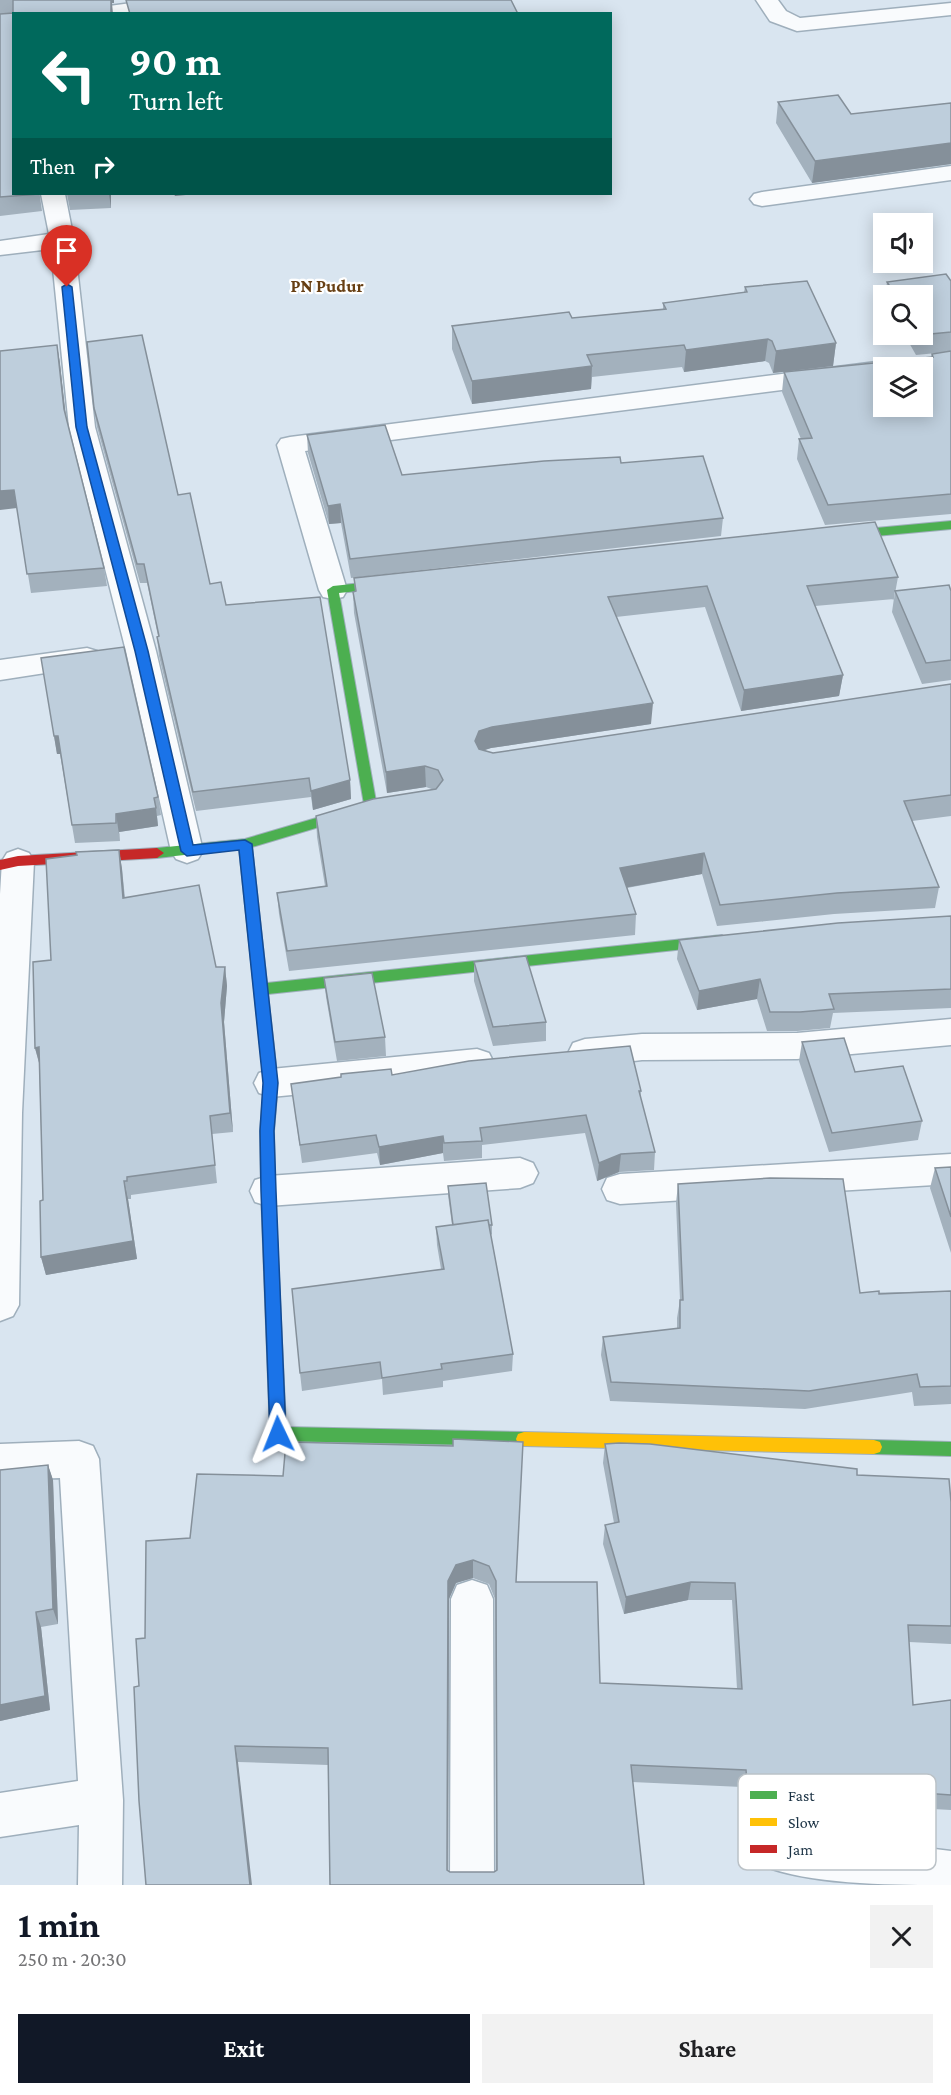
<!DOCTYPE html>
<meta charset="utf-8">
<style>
:root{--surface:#fff;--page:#f2f2f2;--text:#202124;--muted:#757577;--accent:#111827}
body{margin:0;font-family:"Crimson Pro",serif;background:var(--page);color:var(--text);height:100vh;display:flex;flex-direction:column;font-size:22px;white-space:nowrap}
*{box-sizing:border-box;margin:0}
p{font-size:20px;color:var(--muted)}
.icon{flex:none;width:33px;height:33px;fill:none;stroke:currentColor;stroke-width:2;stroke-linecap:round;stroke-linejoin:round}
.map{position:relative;height:1885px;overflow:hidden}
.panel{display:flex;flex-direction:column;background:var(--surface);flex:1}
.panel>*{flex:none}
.top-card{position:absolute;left:12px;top:12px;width:600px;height:183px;border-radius:0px;box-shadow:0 3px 15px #0003;background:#00695c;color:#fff;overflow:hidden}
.tools{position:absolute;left:873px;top:213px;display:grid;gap:12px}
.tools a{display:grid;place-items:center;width:60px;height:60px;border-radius:0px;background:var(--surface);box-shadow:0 3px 15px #0003;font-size:30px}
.pin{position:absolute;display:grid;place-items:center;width:51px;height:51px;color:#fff;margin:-62px -26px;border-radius:50% 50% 50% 0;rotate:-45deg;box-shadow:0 0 6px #0007}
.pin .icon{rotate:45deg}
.me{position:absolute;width:66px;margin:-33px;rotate:358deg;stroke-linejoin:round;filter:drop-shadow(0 0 4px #0008)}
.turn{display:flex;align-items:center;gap:21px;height:126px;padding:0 18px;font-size:27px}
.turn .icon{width:78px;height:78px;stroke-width:2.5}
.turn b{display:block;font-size:42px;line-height:51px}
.then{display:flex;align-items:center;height:57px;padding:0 18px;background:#0003;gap:12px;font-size:22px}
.round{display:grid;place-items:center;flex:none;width:63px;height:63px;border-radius:0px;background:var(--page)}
.overview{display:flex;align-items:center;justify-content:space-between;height:102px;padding:0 18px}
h1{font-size:36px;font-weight:700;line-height:45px;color:var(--accent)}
.cta{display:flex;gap:12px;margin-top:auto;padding:12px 18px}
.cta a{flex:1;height:69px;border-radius:0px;background:var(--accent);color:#fff;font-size:24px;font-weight:700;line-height:69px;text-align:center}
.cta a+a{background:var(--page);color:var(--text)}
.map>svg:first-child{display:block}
</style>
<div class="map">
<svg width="951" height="1885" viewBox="0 0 951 1885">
<rect width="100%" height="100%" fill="#d9e5f0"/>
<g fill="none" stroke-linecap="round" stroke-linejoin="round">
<defs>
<path id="street" d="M154,0H215L211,4L204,6L148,14H84L86,9L94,8Z
M756,0H778L786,11L800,18L951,3V15L797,31L770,21Z
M951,166V180L762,206L754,204L750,199L754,194L762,192Z
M41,194H65L74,240L95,427L156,651L203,851L198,859L187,863L176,859L171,851L126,651L69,427L51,249L0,255V241L49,234Z
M884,361L893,364L896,368H884V377L305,451L347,590L343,597L333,599L323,597L319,590L277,445L281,439L290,437Z
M87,648L97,651L102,658L97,665L0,680V660Z
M18,849L29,853L34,861L22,1113L19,1305L13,1316L0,1321V894L2,861L7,853Z
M951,1019V1045L797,1059L642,1060L585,1067L573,1063L568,1053L573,1043L585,1039L642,1034L797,1033Z
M477,1049L489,1053L494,1063L489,1073L477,1077L271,1097L259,1093L254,1083L259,1073L271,1069Z
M951,1154V1184L620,1204L607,1200L602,1189L607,1178L620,1174Z
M520,1158L533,1163L538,1173L533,1183L520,1188L268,1206L255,1202L250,1191L255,1180L268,1176Z
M79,1441L93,1446L99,1459L123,1800L122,1885H78L79,1825L0,1837V1793L78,1781L60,1478L0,1480V1444Z
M472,1580L487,1585L493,1599L494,1885H450L451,1599L457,1585Z
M788,1831L951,1851V1885C898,1885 821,1885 772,1869L766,1853L772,1837Z"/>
<path id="fast" d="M951,521V529L833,540L827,536L833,532Z
M400,579L406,583L404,586L339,593L377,807L376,810L252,847L267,983L722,935L729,940L722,945L268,994L278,1083L274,1131L275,1191L286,1427L524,1432L530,1434L532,1439L530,1444L524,1446L278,1441L272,1439L270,1434L261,1191L260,1131L264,1083L239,849L157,858L150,853L157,848L245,839L364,804L327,590L333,586Z
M874,1440L951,1442V1456L874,1454L868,1452L866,1447L868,1442Z"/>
<path id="slow" d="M524,1432L874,1440L880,1442L882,1447L880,1452L874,1454L524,1446L518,1444L516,1439L518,1434Z"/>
<path id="jam" d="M157,848L164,853L157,858L18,866L0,870V860L18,856Z"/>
</defs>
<!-- street casing -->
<use href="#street" stroke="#9fafbc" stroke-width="3"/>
<!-- fast casing -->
<use href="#fast" stroke="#9fafbc" stroke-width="2"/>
<!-- slow casing -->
<use href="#slow" stroke="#9fafbc" stroke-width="2"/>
<!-- jam casing -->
<use href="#jam" stroke="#9fafbc" stroke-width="2"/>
<!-- street -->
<use href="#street" fill="#f9fbfd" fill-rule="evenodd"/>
<!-- fast -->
<use href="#fast" fill="#4caf50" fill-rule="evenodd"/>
<!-- slow -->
<use href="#slow" fill="#ffc107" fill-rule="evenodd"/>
<!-- jam -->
<use href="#jam" fill="#c62828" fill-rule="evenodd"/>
</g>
<!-- wall -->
<path fill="#a3b1bd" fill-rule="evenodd" d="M0,0H114V3L14,14L42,211L0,216Z
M778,102L851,114L951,103V164L812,183L776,123Z
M67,194H111V208L70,210Z
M951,281V514L825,525L797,459L799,439H801L782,392L784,372L931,357L932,354L947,352L916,355L904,334H922V296H885L887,282Z
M745,287L836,343L833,366L773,373L769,363L765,361L684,372L682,367L592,377L591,389L472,404L452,349V326L572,318L663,309V303L744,292Z
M57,345L60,364L66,417L104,568L107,586L31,593L17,508Z
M94,408L178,495L210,584L350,780L351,799L313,810L311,797L196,811L159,656L157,637L158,636L147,583H140L97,427Z
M307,435L402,475L621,463L723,518L721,536L351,578L341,523L329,524L308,453Z
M898,577L894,599L815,606L843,675L839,696L741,711L705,607L616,617L651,724L491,748L484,750L493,753L951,684V816L912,821L939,887L935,908L834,914L717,926L702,874L627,888L636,914L635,935L289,971L279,914L277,893L325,886L317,837L316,816L434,790L426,787L387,793L354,613L353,592H355L354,578Z
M895,591H951V680L922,684L892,612Z
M54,736L158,797L161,815L157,816L158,826L119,832L120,841L75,843L60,754H57Z
M119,850L122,869L125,898L216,967H225L227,986L224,1022L233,1132L212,1134L217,1183L131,1195V1199H128L137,1259L46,1275L41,1257L43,1200L39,1063L35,1048L51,960Z
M951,916V1008L833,1013L830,1028L797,1031H767L757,999L697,1010L677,959L679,940Z
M474,962L546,1022V1041L493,1046L474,981Z
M324,978L385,1037L386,1056L337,1061L326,997Z
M802,1042L855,1072L922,1121L918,1140L829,1152L799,1061Z
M392,1075L641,1091L640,1098L655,1152L654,1170L619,1172L597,1181L585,1133L482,1145V1158L444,1161L443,1153L380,1165L377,1153L302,1163L291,1084Z
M951,1167V1253L930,1188L935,1168Z
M678,1184L860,1293L951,1291V1404L914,1406L912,1392L805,1409L610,1401L601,1355L603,1337L677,1329V1318L680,1300L676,1203Z
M448,1186L492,1225V1234L491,1235L513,1354L512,1371L443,1381V1387L383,1395L382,1379L302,1391L300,1373L441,1269L437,1245L436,1227L452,1225L448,1195Z
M286,1442L517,1582L600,1683L737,1689L732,1600H688L624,1614L603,1544L605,1525L614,1523L603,1463L605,1444L857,1475L951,1502V1644L909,1642L913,1705L951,1700V1810L825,1803L822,1810L744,1808L742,1787L632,1782L644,1885H330L328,1765L238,1762L139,1686L145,1638L190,1538L283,1476ZM473,1578L489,1584L495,1599L496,1870L494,1872H450L448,1870L449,1599L456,1583Z
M48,1465L53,1480L58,1624L41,1627L50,1710L0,1721V1470Z"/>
<!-- shaded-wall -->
<path fill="#85909a" d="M80,0H114V3H112L113,14H111Z
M951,143V164L812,183L815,161Z
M109,194H111V208Z
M174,194H197L175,196Z
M768,339L765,361L684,372L686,350Z
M836,343L833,366L773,373L776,351Z
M57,345L60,364L67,428L64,409Z
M592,366L591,389L472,404V381Z
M14,490L17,508L0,510V491Z
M340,504L341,523L329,524L328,506Z
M843,675L839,696L741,711L744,690Z
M653,703L651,724L491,748L479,752L475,741L479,731L492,727Z
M54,736H58L61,754H57Z
M425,766L426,787L387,793L386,772Z
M350,780L351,799L313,810L311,791Z
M156,808L158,826L119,832L120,841L116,814Z
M119,850L122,869L126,917L123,898Z
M704,853L702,874L618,889L620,868Z
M225,967L227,986L224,1022L233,1132L230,1113L221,1003Z
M760,979L757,999L697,1010L699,991Z
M39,1047L40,1066L35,1048Z
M443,1136V1153L380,1165L379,1147Z
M621,1154L619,1172L597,1181L599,1163Z
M124,1181L128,1199L137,1259L46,1275L41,1257Z
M48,1465L53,1480L58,1624L53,1609Z
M473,1560V1578L456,1583L449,1599L448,1885V1581L456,1565Z
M691,1582L688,1600L624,1614L626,1597Z
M36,1612L41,1627L50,1710L0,1721V1705Z
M235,1746L238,1762L252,1885H250Z"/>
<!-- building -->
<path fill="#becedc" stroke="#85909a" stroke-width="1.5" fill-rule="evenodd" d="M13,0H111V14H14V194H39L0,197V14L13,13Z
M126,0H511L518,14H130Z
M838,95L851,114L951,103V143L815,161L778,102Z
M946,274L951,281V332L920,335L922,334V296H896L887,282Z
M807,281L836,343L776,351L772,341L768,339L686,350L684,345L587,355L592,366L472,381L452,326L569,312L572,318L666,309L663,303L747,292L745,287Z
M142,335L178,495L190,493L210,584L221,582L226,605L320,597L350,780L311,791L309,778L193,792L157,637L159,636L144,564H137L94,408L87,342Z
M57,345L64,409L104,568L27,574L14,490L0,491V351Z
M951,351V494L828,505L799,439L812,438L784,372L933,357L932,354ZM884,368H922V406H884Z
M385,425L402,475L544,461L620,457L621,463L703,456L723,518L350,559L340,504L328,506L307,435Z
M875,522L898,577L807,586L843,675L744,690L707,586L608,597L653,703L492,727L479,731L475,741L479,749L493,753L951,684V795L904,801L939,887L837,893L720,905L704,853L620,868L636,914L287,951L277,893L327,886L316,816L373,799L436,789L443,780L438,770L425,766L386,772L353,592L356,591L354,578Z
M949,585L951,591V660L926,663L895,591Z
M124,647L158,797L154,798L156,808L116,814V823L72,825L58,736H54L41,658Z
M119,850L123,898L199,885L216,967H225L221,1003L230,1113L210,1116L215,1165L127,1177V1181H124L133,1241L41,1257L40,1201L43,1200L39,1047L35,1048L33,962L51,960L46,859L77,855L76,852Z
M951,916V989L829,994L834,1009L800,1012H770L760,979L699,991L679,940L838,923Z
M526,956L546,1022L493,1027L474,962Z
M372,973L385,1037L335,1042L324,978Z
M844,1038L855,1072L903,1066L922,1121L832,1133L802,1042Z
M630,1046L641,1091H639L655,1152L621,1154L599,1163L586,1115L480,1128L482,1141L444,1143L443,1136L379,1147L376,1135L300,1145L291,1084L341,1077V1074L391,1069L392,1075L469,1061Z
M951,1167V1217L935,1168Z
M770,1178L843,1179L860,1293L879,1291V1294L951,1291V1386L920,1387L917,1374L809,1391L611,1382L603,1337L680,1328V1300H683L678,1184Z
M486,1183L492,1225H489L488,1220L453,1225L448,1186Z
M488,1220L513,1354L441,1364L442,1369L382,1378L380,1362L300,1373L292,1289L444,1269L436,1227Z
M453,1439L523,1442L516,1582H597L600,1683L742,1689L735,1583L691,1582L626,1597L605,1525L619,1522L605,1444L619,1443L650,1444L857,1469V1475L949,1479L951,1502V1626L908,1625L913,1705L951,1700V1795L827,1786V1794L748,1792L746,1770L631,1765L644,1885H330L328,1748L235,1746L250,1885H146L139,1801L134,1687L139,1686L136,1639L145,1638L146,1541L190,1538L197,1474L283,1476L286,1442L453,1446ZM473,1560L489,1566L496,1581L497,1870L494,1872H450L447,1870L448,1581L456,1565Z
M48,1465L53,1609L36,1612L45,1696L0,1705V1470Z"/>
<!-- route -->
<path fill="#1a73e8" stroke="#114b97" stroke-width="1.5" d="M67,284L72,287L87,427L148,651L193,845L245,840L252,844L278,1083L274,1131L276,1191L286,1434L284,1439L278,1441L273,1439L270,1434L261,1191L260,1131L263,1083L239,850L187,856L181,851L135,651L76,427L62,287Z"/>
<g text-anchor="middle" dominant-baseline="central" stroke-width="4.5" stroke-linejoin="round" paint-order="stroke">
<!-- far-district labels -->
<g font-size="18" font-weight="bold" fill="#673f13" stroke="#fff">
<text x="327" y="286">PN Pudur</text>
</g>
</g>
<!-- legend -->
<rect x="738" y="1774" width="198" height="96" rx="9" fill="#fff" stroke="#bbc2c7" stroke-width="1.5"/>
<rect x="750" y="1791" width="27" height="8" fill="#4caf50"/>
<rect x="750" y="1818" width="27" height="8" fill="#ffc107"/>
<rect x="750" y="1845" width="27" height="8" fill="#c62828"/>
<g font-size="16" fill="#1c3345">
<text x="788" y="1801">Fast</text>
<text x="788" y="1828">Slow</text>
<text x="788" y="1855">Jam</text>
</g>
</svg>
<div class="tools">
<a><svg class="icon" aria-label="sound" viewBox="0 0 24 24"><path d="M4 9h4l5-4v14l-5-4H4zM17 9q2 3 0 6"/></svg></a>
<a><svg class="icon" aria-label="search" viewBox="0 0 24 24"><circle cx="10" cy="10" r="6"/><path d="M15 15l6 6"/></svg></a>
<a><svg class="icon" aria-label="layers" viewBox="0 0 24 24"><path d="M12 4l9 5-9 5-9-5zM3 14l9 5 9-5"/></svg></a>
</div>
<div class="pin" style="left:67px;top:287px;background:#d93025"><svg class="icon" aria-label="arrive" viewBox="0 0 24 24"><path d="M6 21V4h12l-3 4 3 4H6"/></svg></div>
<svg class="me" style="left:278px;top:1434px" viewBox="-20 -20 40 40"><path d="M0-17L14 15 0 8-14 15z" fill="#1a73e8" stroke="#fff" stroke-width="4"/></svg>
<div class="top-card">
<div class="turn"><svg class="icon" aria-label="left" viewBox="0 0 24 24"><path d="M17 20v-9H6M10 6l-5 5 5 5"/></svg><div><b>90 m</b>Turn left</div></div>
<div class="then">Then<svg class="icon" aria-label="right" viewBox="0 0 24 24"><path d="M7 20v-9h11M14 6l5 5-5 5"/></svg></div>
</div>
</div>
<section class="panel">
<div class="overview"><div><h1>1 min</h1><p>250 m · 20:30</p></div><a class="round"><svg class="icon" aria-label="close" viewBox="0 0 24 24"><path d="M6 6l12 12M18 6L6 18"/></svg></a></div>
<div class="cta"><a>Exit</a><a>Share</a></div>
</section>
